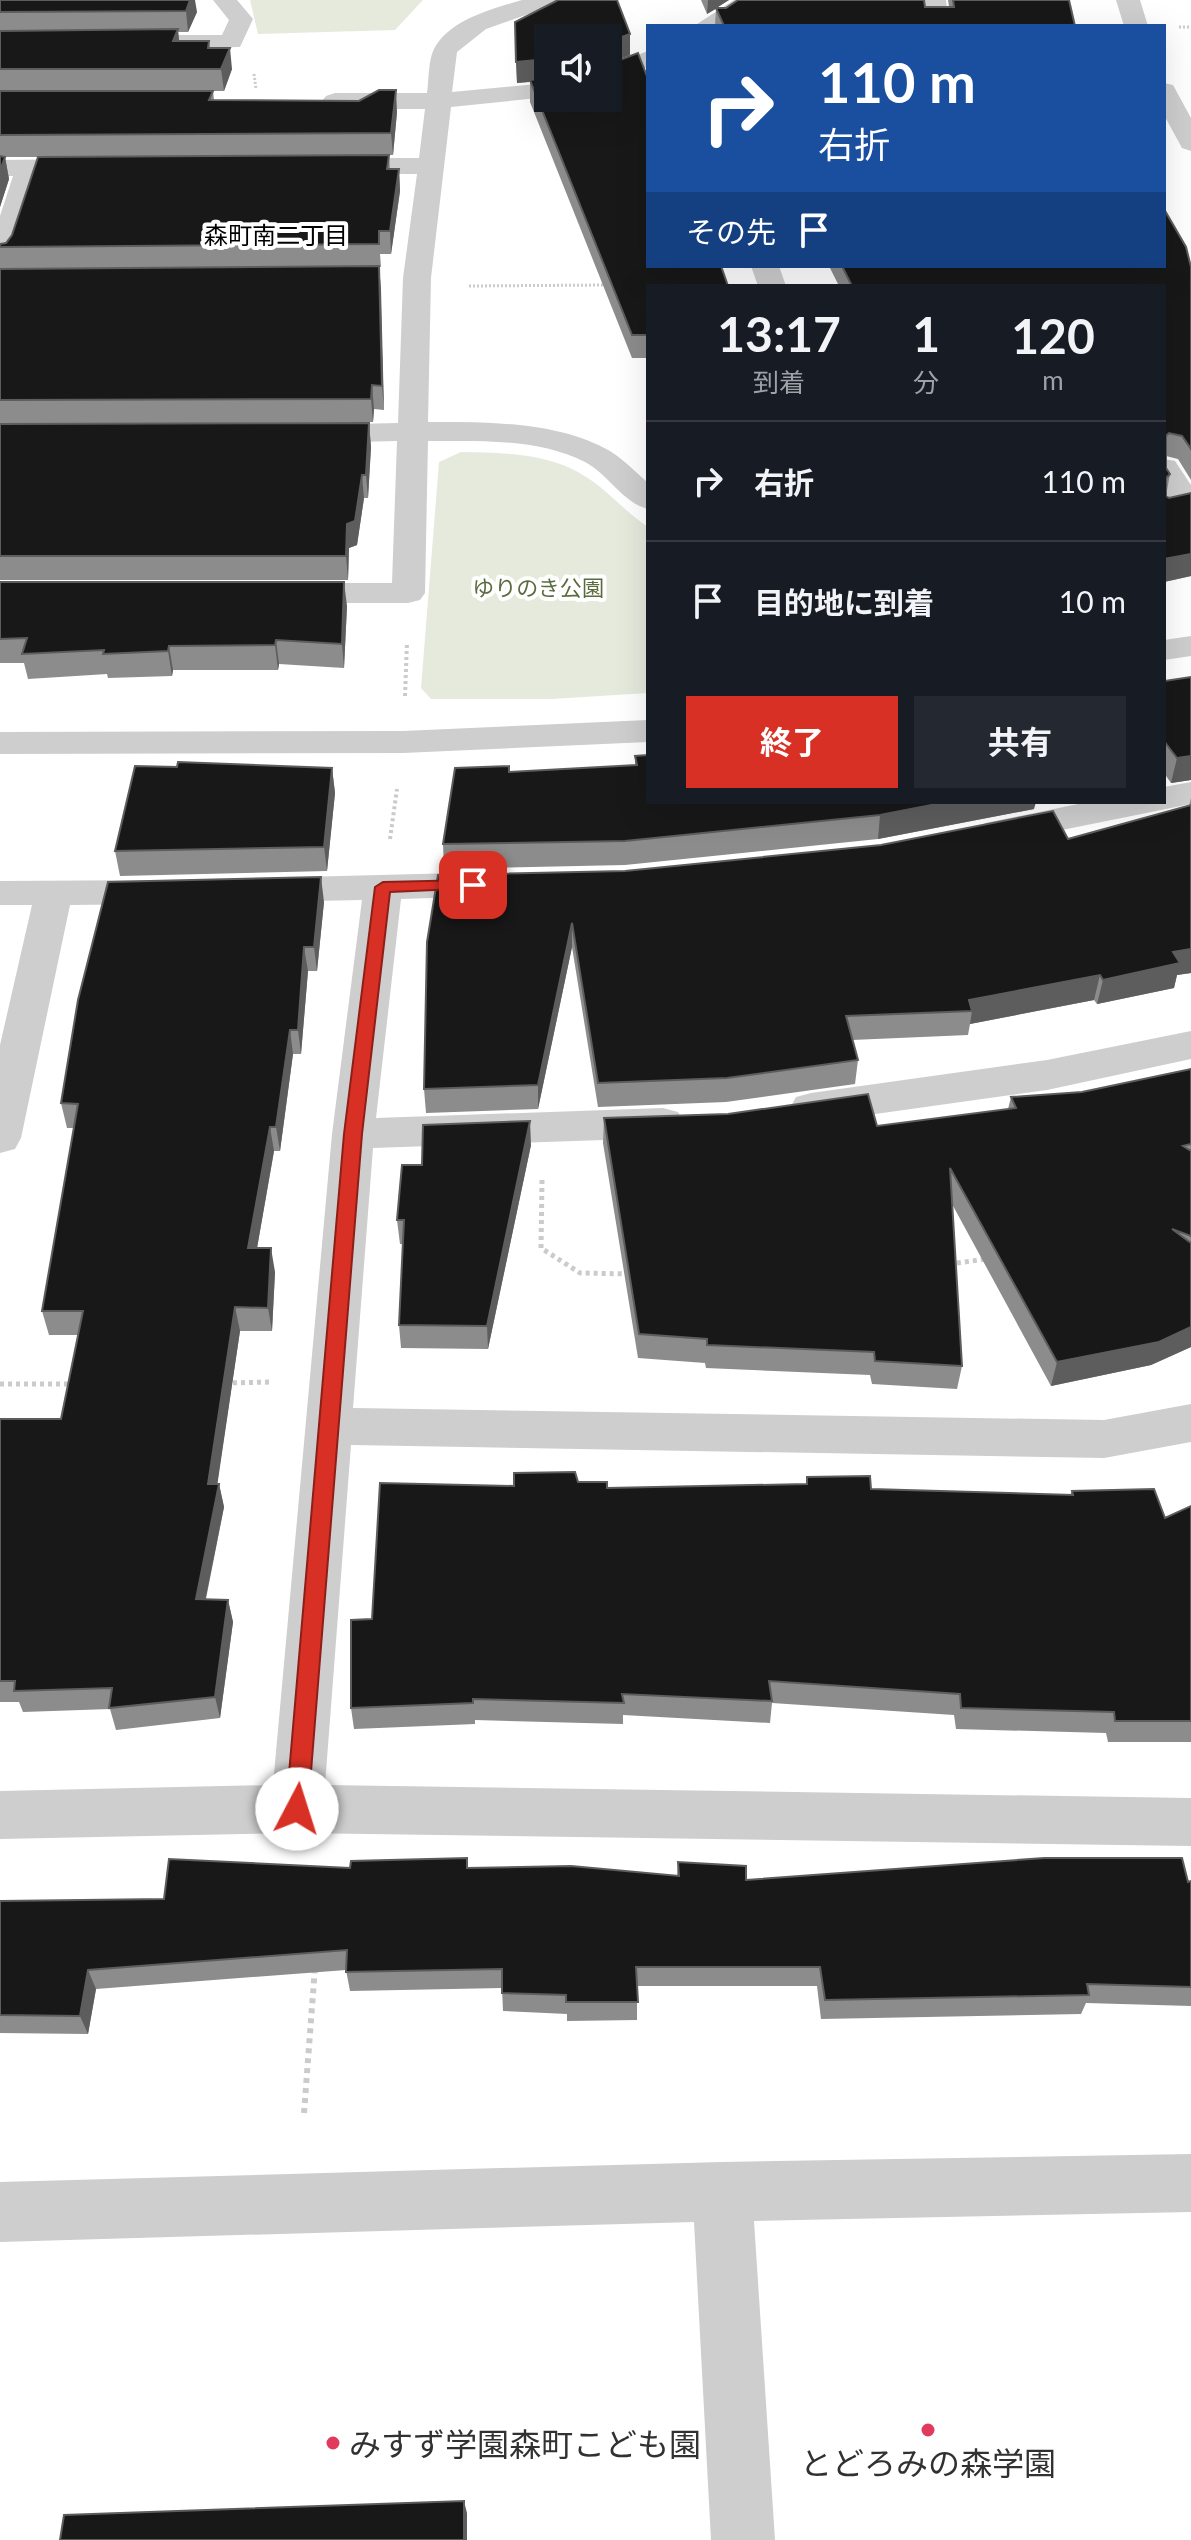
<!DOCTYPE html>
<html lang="ja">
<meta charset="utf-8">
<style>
:root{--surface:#171b24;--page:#242831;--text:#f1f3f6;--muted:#9ea1a6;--line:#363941;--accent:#d93025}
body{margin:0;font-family:Lato,"Noto Sans JP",sans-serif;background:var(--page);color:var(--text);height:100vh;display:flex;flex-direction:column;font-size:30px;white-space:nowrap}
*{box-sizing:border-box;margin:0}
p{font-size:26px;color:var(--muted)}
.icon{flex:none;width:44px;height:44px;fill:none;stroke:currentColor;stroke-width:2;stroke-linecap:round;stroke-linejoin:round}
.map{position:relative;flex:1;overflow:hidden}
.details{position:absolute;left:646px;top:284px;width:520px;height:520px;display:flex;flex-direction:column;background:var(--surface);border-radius:0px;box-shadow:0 8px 32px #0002}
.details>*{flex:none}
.top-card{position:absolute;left:646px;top:24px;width:520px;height:244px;border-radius:0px;box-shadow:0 8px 32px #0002;background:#1a4fa0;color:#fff;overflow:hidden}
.tools{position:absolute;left:534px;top:24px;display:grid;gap:16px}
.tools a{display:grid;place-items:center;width:88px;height:88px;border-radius:0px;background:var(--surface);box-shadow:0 8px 32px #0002;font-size:40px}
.pin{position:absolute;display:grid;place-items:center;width:68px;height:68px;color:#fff;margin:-34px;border-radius:16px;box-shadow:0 4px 12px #0006}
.me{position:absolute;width:88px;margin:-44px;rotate:5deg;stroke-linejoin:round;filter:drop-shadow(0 0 6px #0008)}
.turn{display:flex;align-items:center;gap:28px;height:168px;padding:0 40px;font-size:36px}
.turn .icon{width:104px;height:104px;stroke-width:2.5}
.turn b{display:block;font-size:56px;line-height:68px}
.then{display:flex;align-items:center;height:76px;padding:0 40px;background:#0003;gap:16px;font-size:30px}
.eta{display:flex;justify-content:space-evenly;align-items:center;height:136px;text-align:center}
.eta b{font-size:48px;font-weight:700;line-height:56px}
.primary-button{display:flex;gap:16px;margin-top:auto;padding:16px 40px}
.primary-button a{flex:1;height:92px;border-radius:0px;background:var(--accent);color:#fff;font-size:32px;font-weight:700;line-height:92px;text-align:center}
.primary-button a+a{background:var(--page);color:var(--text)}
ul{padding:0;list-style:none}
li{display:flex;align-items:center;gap:24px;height:120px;padding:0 40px;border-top:2px solid var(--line)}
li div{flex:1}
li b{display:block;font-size:30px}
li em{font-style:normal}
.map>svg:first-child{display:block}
</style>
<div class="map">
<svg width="1191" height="2540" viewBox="0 0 1191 2540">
<rect width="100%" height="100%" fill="#fff"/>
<!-- green -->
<path fill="#e6eadd" d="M250,0H423L395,30L258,34Z
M461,452C512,453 558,453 599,486C616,500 630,515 648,527V693L552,699H431L421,688L439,462Z"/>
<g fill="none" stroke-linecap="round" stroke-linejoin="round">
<!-- path-far3 -->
<path stroke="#cbcbcb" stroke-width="3" stroke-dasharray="2 2" stroke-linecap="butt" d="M1179,27H1191
M254,74L256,89
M469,286L607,285"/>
<!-- path-far2 -->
<path stroke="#cbcbcb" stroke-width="4" stroke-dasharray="3 3" stroke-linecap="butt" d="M405,696L407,642
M390,839L397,789"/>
<!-- path-far1 -->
<path stroke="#cbcbcb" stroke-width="5" stroke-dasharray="4 4" stroke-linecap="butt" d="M542,1180L541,1248L580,1273L628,1274
M949,1264L987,1259
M225,1383L271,1382
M0,1384H75"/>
<!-- path -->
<path stroke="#cbcbcb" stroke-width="6" stroke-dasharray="5 5" stroke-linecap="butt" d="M304,2113L315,1967"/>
<!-- minor -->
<path fill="#cecece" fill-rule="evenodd" d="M213,0H237L253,19L240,47L150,49L141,47L138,42L141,37L150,35H222L229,20Z
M522,0H558L554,5L486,29L457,52L452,92L548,83V97L451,107L431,278L428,422C486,422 558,421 610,451C624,460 636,472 648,483V509C623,503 608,474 585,462C538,438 479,441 428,441L425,593L420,600L408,603H286L274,600L269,593L274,586L286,583H392L397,441L310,443L299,440L295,434L299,428L310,425L398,423L403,278L417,174H330L321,172L317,166L321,160L330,158H419L425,109H335L326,106L322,101L326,96L335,93H427C429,80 428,61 434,49C450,19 493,9 522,0Z
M734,0H763L723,26H694Z
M922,0H946L949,26H925Z
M1116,0H1140L1148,26H1124Z
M648,51V67L608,82V66Z
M1164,83L1173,85L1191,118V151L1182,148L1164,115Z
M93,159L102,161L106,167L102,173L40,175L14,257L10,263L0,265V216L13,176H0V160Z
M751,266H779L786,286H758Z
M1164,459L1175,461L1191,485V515L1164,519V501L1170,500L1164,491Z
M1191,636V656L1164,660V640Z
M648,720V742L403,753L0,754V732L403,731Z
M1191,782V804L998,843L985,839L980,831L985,823L1088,802H1164V787Z
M497,872L510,875L516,884L510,893L497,896L401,899L376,1118L663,1108L678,1112L684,1123L678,1134L663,1138L373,1148L353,1408L1104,1420L1191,1404V1442L1104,1458L351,1445L325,1785L1191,1798V1846L297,1833L0,1839V1791L273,1785L332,1134L362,900L262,902L249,899L243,890L249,881L262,878Z
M165,880L178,883L184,892L178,901L165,904L70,905L21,1138L15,1149L0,1153V1045L32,905H0V881Z
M1191,1031V1059L1047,1090L811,1123L796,1119L790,1108L796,1097L811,1093L1047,1060Z
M1191,2154V2212L754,2221L775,2540H711L694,2222L0,2242V2182L722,2162Z"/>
</g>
<!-- wall -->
<path fill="#8c8c8c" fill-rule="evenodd" d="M0,0L197,12L188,32H178L179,41H209L210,48L232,69L224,91H213L214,100L397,112L393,155H389L390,169H399L400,191L391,254H380L381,267H379L384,410L374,409L373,422L0,424V247L6,243L12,235L38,157H5L9,179L0,207Z
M617,0L630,34V55L608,63L648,286V358H632L530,102V82L517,83L515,22ZM548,38L608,98H548Z
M701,0H729L716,8L949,7L948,0H1069L1075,26H715L716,9L707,14Z
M829,266L1191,267V480L1178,459L1166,456V468L1170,474L1166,496L1191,576L1164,582V286H839Z
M369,423L371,447L368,498H364L357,545L349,548L348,580H0V424Z
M0,582L347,606L344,668L279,664L278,670H173L172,676L108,678L107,674L28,679L24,663H0Z
M1164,681L1191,780L1171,783L1164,773Z
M635,756L1034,809L878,839L625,865L444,869L443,844L509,772L635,765Z
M332,768L335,793L327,871L120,876L115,851Z
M1191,798V973L1177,975L1174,988L1097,1004L1094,1000L970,1024L968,1035L852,1040L858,1060L855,1084L726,1102L598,1107L572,947L538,1109L426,1113L424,1089L427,942L625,871L1068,839L1189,806Z
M324,902L317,971H308L301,1054H293L280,1151H274L257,1248L275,1272L272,1331H240L217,1484H219L224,1507L206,1599L228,1600L233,1622L220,1718L116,1730L110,1709L23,1712L19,1702H0V1419H61L78,1335H49L42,1311L74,1128H67L61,1103Z
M1191,1069V1347L1151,1365L1051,1386L952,1204L962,1366L957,1389L872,1384L870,1375L706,1368L705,1363L638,1358L603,1143L604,1118L877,1126L1008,1109L1011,1097L1082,1092Z
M531,1145L488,1349L401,1348L399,1325L403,1244H400L397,1220L422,1165Z
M578,1482L607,1488L871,1489L1070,1495L1072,1491L1165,1518L1191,1506V1742H1108L1106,1733L956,1729L954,1715L772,1703L770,1723L623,1715V1724L475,1720V1724L354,1729L351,1708L372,1619L514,1486Z
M678,1862L746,1880L1191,1881V2006L1086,2003L1081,2014L821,2019L817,1986H637V2020L567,2021V2014L503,2011L502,1988L350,1991L346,1970L96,1989L88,2034L0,2033V1901L164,1899L350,1868H468L677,1876Z"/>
<!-- shaded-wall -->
<path fill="#5d5d5d" d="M190,0H195L197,12L188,32L186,11Z
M708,0H729L707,14Z
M178,29L180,51L173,41Z
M630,34V55L608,63V42Z
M230,48L232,69L224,91L221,69Z
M547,59L548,80L517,83L516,62Z
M396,90L397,112L393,155L391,133Z
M5,157L9,179L0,207V171Z
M399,169L400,191L391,254L390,231Z
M379,266L381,289L384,410L382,386Z
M372,385L374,409L373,422L371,399Z
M369,423L371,447L368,498L366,475Z
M362,475L364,498L357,545L349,548L348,580L346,556L347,524Z
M1191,554V576L1164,582V559Z
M344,582L347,606L344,668L342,644Z
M276,640L279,664L278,670L275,645Z
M169,646L173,670L172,676L168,651Z
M1191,756V780L1171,783L1177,758Z
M332,768L335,793L327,871L324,847Z
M947,802H1036L1034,809L878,839L880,815Z
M321,877L324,902L317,971L314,947Z
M572,923V947L538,1109V1085Z
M304,947L308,971L301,1054L298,1030Z
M1191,949V973L1177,975L1174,988L1097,1004L1103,980L1173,952Z
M1100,975L1094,1000L970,1024L972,1011L969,1000Z
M290,1030L293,1054L280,1151L276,1127Z
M530,1121L531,1145L488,1349L487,1326Z
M270,1127L274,1151L253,1271L248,1248Z
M271,1248L275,1272L272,1331L268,1308Z
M235,1307L240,1331L214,1507L208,1484Z
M1191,1327V1347L1151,1365L1051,1386L1057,1362Z
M219,1484L224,1507L201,1621L196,1599Z
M228,1600L233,1622L220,1718L215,1697Z
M88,1970L96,1989L88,2034L80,2016Z
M464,2501L467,2513V2540H464Z"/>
<!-- building -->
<path fill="#181818" stroke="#5d5d5d" stroke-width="2" d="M0,0H190L186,11L0,12Z
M558,0H617L630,34L608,42V38H548V59L516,62L515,22Z
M738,0H924L925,7H954L953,0H1069L1075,26H724L716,8H726Z
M178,29L173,41H209L208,48H230L221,69H0V31Z
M638,53L648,79V266H721L728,286H648V335H632L530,80L548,78V98H608V63L609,64Z
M379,90H396L391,133L0,135V91H213L209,100L359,101Z
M389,155L387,169H399L390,231H379V244L0,247V244L6,243L12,235L38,157Z
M0,156L5,157L0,171Z
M1164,209L1186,247L1191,267V449L1182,436L1169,433L1166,436V468L1170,474L1166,478V496L1169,498L1191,493V554L1164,559V286H852L842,266H1164Z
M379,266L382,386L372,385L371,399L0,400V269Z
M369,423L366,475H362L355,521L347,524L346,556H0V424Z
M0,582H344L342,644L276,640L275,645L169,646L168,651L103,654L104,650L22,654L27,638L0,639Z
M1191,677V756L1177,758L1164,741V681Z
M648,755V802H947L880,815L625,841L443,844L455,768L509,766V772L637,765L635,756Z
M178,762L332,768L324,847L115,851L135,766L177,767Z
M1191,805V949L1173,952L1180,963L1103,980L1100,975L969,1000L972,1011L846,1016L858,1060L727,1078L598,1083L572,923L538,1085L424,1089L427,942L438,875L625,871L881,845L1053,811L1068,839Z
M321,877L314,947H304L298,1030H290L276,1127H270L248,1248H271L268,1308L235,1307L208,1484H219L196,1599L228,1600L215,1697L109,1708L112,1688L14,1691L15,1681H0V1419H61L83,1311H42L78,1104L61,1103L78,1000L108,882Z
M1191,1069V1144L1183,1146L1191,1151V1236L1172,1229L1191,1243V1327L1159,1342L1057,1362L950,1168L962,1366L875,1361L874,1352L707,1345V1339L639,1334L604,1118L728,1114L868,1094L877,1126L1016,1108L1011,1097L1082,1092Z
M530,1121L487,1326L399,1325L404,1220H397L402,1165H422L423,1125Z
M575,1472L578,1482H607V1488L807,1484V1477L870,1476L871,1489L1073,1495L1072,1491L1154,1489L1165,1518L1191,1506V1721H1115L1114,1712L961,1708L960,1694L769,1681L772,1701L622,1694L624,1703L473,1699V1703L351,1708V1620L372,1619L380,1483L514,1486V1473Z
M467,1858V1868L571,1866L679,1876L678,1862L746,1866V1880L1044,1858H1182L1188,1882L1191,1881V1987L1087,1984L1089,1995L825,2000L820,1967H636L638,2002H566V1995L502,1993V1969L346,1972L347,1950L88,1970L80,2016L0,2015V1901L164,1899L169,1859L350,1868L351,1861Z
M464,2501V2540H60L64,2515Z"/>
<!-- route -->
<path fill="#d93025" stroke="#8d1f18" stroke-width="2" d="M473,880L481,885L479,888L390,892L362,1134L308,1809L304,1816L297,1819L289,1816L286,1809L344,1134L375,887L383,882Z"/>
<!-- markers -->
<g fill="#e13a5d" stroke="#fff" stroke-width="3">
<circle cx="928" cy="2430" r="8"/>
<circle cx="333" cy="2443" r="8"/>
</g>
<g text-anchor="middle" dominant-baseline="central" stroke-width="8" stroke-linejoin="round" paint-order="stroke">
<!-- far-park labels -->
<g font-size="22" fill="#5a6c3f" stroke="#fff">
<text x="538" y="587">ゆりのき公園</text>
</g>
<!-- far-neighbourhood labels -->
<g font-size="24" fill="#000" stroke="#fff">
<text x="276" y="234">森町南二丁目</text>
</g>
<!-- near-poi labels -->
<g font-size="32" fill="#313131" stroke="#fff" text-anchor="start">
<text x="349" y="2443">みすず学園森町こども園</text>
<text x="928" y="2462" text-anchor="middle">とどろみの森学園</text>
</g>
</g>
</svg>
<div class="tools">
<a><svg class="icon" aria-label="sound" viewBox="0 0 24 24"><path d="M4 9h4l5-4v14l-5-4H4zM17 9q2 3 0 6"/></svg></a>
</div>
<div class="pin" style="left:473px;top:885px;background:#d93025"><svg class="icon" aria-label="arrive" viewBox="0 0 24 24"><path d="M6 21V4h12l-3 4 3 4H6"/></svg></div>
<svg class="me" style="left:297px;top:1809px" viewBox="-20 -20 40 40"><circle r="19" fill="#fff"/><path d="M0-13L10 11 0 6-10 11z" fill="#d93025"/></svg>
<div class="top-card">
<div class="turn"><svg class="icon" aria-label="right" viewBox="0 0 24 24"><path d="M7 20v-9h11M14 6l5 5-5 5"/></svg><div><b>110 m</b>右折</div></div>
<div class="then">その先<svg class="icon" aria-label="arrive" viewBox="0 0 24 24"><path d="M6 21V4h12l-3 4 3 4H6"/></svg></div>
</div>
<section class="details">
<div class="eta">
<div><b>13:17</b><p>到着</p></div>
<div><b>1</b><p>分</p></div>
<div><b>120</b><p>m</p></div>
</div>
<ul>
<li><svg class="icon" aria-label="right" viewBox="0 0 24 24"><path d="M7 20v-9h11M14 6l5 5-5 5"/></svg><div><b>右折</b></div><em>110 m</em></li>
<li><svg class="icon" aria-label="arrive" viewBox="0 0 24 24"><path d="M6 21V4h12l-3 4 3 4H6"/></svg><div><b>目的地に到着</b></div><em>10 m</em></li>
</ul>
<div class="primary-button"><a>終了</a><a>共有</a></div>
</section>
</div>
